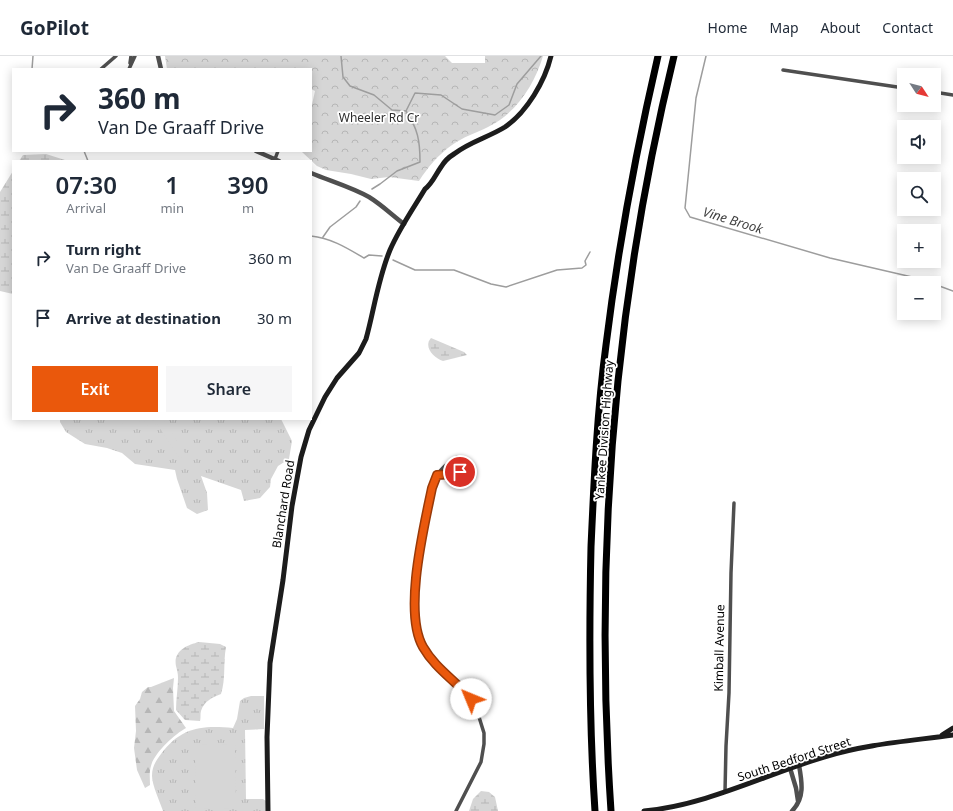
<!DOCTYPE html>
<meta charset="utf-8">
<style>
:root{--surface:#fff;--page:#f6f6f7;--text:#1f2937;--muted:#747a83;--line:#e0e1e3;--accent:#ea580c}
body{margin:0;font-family:"Noto Sans",sans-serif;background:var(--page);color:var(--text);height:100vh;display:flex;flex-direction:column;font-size:15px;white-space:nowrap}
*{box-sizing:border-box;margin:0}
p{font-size:13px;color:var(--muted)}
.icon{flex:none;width:22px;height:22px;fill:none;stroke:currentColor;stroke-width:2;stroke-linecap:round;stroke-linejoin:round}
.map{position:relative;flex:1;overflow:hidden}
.panel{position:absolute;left:12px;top:104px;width:300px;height:260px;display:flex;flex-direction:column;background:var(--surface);border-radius:0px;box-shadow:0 2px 10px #0003}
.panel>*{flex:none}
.top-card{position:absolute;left:12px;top:12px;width:300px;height:84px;border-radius:0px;box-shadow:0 2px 10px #0003;background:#fff;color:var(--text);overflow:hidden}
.needle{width:26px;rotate:126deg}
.fabs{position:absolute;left:897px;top:12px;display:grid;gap:8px}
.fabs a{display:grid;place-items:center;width:44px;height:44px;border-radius:0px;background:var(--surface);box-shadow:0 2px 10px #0003;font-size:20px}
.pin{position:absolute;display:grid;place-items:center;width:34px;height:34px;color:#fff;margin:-17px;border:2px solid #fff;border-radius:50%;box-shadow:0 1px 4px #0007}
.me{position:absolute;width:44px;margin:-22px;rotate:315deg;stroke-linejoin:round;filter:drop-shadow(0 0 3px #0008)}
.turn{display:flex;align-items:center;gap:14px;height:84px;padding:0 20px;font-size:18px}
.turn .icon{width:52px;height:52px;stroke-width:2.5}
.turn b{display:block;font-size:28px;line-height:34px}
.eta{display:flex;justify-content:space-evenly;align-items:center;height:68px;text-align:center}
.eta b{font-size:24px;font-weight:600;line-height:28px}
.primary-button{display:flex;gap:8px;margin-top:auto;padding:8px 20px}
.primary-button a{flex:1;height:46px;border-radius:0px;background:var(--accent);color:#fff;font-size:16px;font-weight:600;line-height:46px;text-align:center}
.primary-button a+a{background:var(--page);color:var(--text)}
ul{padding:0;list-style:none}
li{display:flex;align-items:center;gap:12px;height:60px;padding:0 20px}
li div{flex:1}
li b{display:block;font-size:15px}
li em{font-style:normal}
header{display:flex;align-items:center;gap:24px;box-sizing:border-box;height:56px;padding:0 20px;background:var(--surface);border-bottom:1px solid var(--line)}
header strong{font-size:19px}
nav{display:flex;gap:22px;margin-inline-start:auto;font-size:14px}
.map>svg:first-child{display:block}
</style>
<header>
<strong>GoPilot</strong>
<nav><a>Home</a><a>Map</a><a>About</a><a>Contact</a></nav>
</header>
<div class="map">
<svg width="953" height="755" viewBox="0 0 953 755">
<defs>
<pattern id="grass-tufts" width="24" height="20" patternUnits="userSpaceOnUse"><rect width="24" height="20" fill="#d6d6d6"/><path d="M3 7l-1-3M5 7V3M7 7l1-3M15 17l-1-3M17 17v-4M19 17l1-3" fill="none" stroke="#b6b6b6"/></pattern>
<pattern id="forest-firs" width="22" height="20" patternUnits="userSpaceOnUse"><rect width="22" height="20" fill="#d6d6d6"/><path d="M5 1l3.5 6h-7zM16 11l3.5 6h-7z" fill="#b6b6b6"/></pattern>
<pattern id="wetland-marsh" width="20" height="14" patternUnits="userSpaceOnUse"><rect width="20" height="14" fill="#d6d6d6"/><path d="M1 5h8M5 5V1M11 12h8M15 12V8" fill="none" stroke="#b6b6b6"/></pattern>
<pattern id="park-crowns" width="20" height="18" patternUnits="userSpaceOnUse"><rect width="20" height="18" fill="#d6d6d6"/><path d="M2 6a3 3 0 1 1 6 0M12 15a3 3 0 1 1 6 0" fill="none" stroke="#b6b6b6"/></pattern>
</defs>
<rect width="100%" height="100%" fill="#fff"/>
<!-- grass -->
<path fill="url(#grass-tufts)" d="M60,363H281L292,385L289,403L278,410L271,423L270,431L260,442L244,445L241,434L201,420L207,437L208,454L197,458L187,452L177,423L175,414L135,408L122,397L107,392L85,388L66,376L60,366Z
M251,640H264V673L245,674L246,743H263L266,745V755H163C160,746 152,729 152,720C152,710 156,705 161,698C181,671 202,669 233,672L237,663L240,645L244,642Z"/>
<!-- forest -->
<path fill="url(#forest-firs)" d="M174,622L173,632L174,655L186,672C175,678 154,697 151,710C149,716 150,723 150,729L145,732L137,714L134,692L136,675L135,650L140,643L142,636L148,631H151Z"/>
<!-- wetland -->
<path fill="url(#wetland-marsh)" d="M46,98L68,105H19L23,99Z
M13,115V238L0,235V136Z
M431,282L464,296L467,299L443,305C434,302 423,291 431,282Z
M199,586L220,588L226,591C223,607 226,623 221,638C213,641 204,645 201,655C200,658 201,661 200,665L185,664L176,654C176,643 178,633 178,622C178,617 177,614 176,610C173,595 187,589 199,586Z
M481,735L489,736L495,741L498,755H469L473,743Z"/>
<!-- park -->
<path fill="url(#park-crowns)" d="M165,0H445L452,7H485V0H543C534,30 516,57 488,71C476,77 463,81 452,89C438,99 428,111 419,125L389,121L371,123L351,118L326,114L317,110L302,96L303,95H311V53L315,35L311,33V13H167Z"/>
<!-- garden -->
<path fill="#d6d6d6" d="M118,363H135L137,364L141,363L139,366H142L145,365L143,363H152L154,366L156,365L154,363H163L185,397V400L182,402L179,401L157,368H156L140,371L117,367Z
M235,688L236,752L196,753L195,689Z"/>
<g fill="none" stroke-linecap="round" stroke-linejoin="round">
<!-- stream -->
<path stroke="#9d9d9d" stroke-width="1.5" d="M341,0L343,21L350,30L374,39L392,54L406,55
M706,0L696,42L685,152L690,161L830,202L912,221L930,227
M32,13L33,0
M406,55L415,37L441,39L462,53L495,59L509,49L517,28L541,0
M84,95L88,105
M372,133L380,128L397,115L420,106C420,85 418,73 406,55
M311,180C331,182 347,192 364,202L369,199L382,200
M323,181L330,171L356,151L360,145
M393,204L415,214H454L491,228L506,231L557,214L582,212L586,209L585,205L590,196
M934,228L953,235"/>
<!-- minor -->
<path stroke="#4f4f4f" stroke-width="3.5" d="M130,7L131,0
M101,13L116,0
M129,13L135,0
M783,14L904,32
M934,36L953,39
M275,103L278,95
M437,419L456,418L460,416L463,409L462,403L457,401C444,409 436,417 431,432L416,515L415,554L417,574L420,586L428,600L473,645L479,661L484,677V688L481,706L456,755
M725,736L726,690L729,637L731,517L734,447"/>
<!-- tertiary -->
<path stroke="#4f4f4f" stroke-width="4.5" d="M158,0L161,13
M256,95L279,105
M311,117C330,125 351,131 369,141C382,149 392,159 404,168
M790,712L796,732L798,745
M792,755C805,742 802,726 799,709"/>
<!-- secondary -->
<path stroke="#1c1c1c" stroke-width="5" d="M942,679L953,672
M268,755L267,681L270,607L283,524L292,450L301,401L309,374L325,341L337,322L359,297L366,283C374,254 378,223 390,194C399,173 413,153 425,133C432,128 436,118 441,111C444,106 449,101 454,98C469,86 489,81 505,71C527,56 545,25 551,0
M644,755C707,749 764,719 824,701C866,688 910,685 953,679"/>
<!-- motorway -->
<path stroke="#000" stroke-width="7" d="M595,755C589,667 589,579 591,491C594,424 597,356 606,289C618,192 636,95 658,0
M611,755C594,502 614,246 674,0"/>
</g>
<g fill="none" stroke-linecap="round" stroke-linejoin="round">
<defs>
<path id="route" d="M460,416L456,418L437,419L432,432C424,471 403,556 423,591C435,612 456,625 471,643"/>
</defs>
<!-- route casing -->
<use href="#route" stroke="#983908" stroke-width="10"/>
<!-- route -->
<use href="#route" stroke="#ea580c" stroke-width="7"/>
</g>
<g text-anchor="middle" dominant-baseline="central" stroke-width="3.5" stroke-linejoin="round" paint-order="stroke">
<!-- park labels -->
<g font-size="12" fill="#2d2d2d" stroke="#fff">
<text x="379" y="61">Wheeler Rd Cr</text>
</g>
<!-- street labels -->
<g font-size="12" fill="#000" stroke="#fff">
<text transform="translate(604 374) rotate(-86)">Yankee Division Highway</text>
<text transform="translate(283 448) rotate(-81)">Blanchard Road</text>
<text transform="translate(719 592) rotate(-89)">Kimball Avenue</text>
<text transform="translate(794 703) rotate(-18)">South Bedford Street</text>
</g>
<!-- water labels -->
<g font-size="13" font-style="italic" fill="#3e3e3e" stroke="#fff">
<text transform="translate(733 164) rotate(17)">Vine Brook</text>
</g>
</g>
</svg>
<div class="fabs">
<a><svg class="needle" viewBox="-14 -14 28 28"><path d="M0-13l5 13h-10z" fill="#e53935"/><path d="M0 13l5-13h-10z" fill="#747a83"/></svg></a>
<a><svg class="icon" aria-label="sound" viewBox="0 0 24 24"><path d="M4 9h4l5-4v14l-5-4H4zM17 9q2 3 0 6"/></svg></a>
<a><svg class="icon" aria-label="search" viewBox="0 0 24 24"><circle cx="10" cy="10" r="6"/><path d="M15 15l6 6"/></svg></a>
<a>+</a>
<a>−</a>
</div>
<div class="pin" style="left:460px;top:416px;background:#d93025"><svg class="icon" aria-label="arrive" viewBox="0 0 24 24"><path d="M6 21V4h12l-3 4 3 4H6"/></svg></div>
<svg class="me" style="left:471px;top:643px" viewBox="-20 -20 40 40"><circle r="19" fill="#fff"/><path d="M0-13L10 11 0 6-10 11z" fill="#ea580c"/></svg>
<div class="top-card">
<div class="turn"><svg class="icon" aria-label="right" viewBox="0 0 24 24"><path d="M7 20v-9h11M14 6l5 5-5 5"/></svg><div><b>360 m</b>Van De Graaff Drive</div></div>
</div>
<section class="panel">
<div class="eta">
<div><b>07:30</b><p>Arrival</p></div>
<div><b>1</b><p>min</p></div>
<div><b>390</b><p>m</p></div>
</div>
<ul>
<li><svg class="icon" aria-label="right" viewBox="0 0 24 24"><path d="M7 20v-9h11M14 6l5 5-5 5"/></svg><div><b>Turn right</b><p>Van De Graaff Drive</p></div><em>360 m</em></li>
<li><svg class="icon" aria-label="arrive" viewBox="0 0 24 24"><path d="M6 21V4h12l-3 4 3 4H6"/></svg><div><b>Arrive at destination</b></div><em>30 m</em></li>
</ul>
<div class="primary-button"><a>Exit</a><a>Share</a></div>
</section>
</div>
